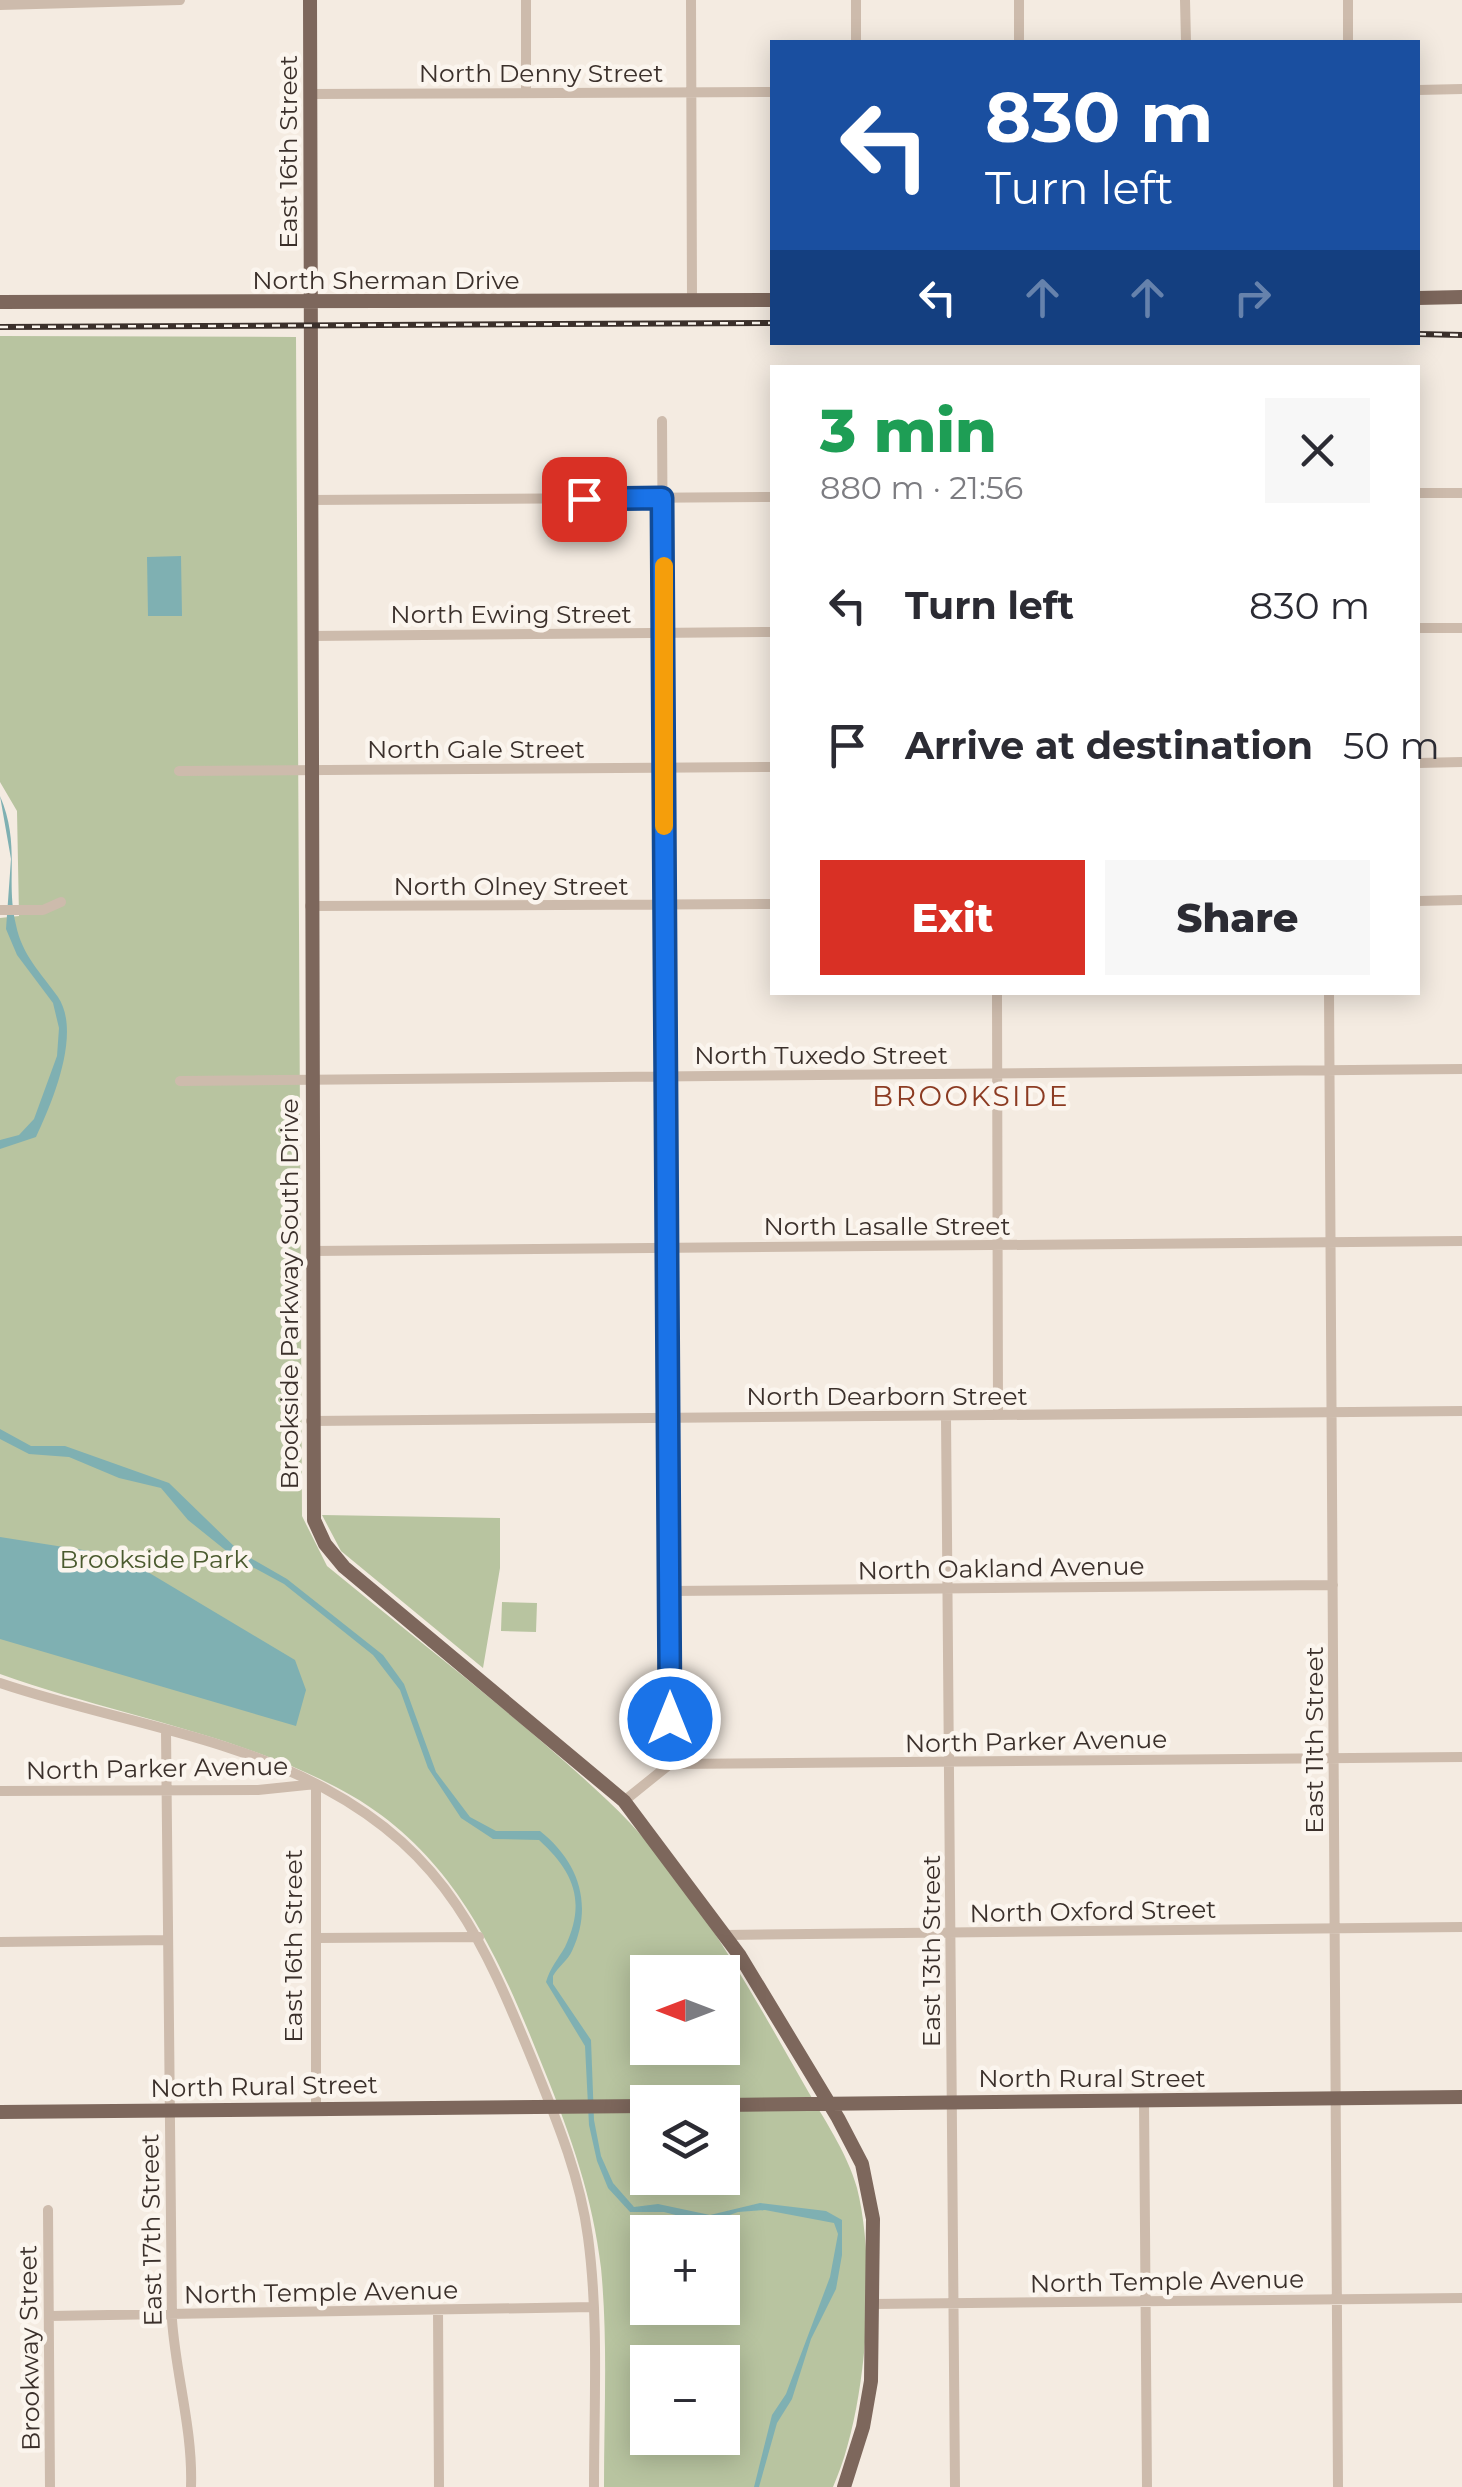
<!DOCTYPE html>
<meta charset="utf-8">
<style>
:root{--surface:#fff;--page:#f7f7f7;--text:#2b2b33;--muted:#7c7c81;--accent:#d93025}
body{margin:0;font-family:Montserrat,sans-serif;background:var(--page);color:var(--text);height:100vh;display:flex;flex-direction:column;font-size:38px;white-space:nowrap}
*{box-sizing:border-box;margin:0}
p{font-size:32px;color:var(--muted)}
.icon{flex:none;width:55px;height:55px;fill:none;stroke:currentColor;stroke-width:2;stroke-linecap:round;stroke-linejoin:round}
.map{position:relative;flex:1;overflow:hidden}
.side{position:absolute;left:770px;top:365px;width:650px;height:630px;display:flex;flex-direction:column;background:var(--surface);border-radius:0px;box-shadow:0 5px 25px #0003}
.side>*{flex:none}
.top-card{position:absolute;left:770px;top:40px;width:650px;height:305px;border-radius:0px;box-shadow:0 5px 25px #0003;background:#1a4fa0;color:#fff;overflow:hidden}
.needle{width:65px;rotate:270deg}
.fabs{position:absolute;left:630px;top:1955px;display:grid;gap:20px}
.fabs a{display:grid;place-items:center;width:110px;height:110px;border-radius:0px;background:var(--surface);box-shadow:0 5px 25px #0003;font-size:50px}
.pin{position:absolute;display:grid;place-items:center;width:85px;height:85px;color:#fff;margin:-42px;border-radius:20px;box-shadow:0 5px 15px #0006}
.me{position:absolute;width:110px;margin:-55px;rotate:0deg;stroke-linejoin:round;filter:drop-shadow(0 0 8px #0008)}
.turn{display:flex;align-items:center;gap:35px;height:210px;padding:0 50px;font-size:45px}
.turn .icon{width:130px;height:130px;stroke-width:2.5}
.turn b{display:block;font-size:70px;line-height:85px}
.lanes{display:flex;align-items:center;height:95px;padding:0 50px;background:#0003;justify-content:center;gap:50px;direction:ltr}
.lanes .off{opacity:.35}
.round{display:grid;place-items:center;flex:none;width:105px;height:105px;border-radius:0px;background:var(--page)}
.summary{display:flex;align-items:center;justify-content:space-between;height:170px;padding:0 50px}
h1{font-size:60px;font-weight:800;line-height:75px;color:#1e9e55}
.button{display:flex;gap:20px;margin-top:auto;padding:20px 50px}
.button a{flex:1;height:115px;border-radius:0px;background:var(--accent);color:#fff;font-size:40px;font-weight:800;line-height:115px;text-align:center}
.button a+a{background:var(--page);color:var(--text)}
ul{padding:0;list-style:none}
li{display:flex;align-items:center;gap:30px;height:140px;padding:0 50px}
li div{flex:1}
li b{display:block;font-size:38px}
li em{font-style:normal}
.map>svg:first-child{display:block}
</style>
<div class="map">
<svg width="1462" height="2487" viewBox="0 0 1462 2487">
<rect width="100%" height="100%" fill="#f4ebe1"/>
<!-- green -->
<path fill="#b8c4a0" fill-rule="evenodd" d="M0,336L296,337L302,1516L327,1566C420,1643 519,1717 607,1800C690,1878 749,1988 805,2086C823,2118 847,2152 857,2188C877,2267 867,2412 833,2487H604C604,2415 608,2340 601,2268C593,2199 571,2136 545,2072C499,1957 454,1848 336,1787C231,1732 111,1714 0,1674V918L19,916L17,811L0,782ZM648,1972H722V2048H648ZM648,2102H722V2178H648ZM648,2232H722V2308H648ZM648,2362H722V2438H648Z
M322,1515L500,1518V1568L483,1668L341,1551Z
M502,1602L537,1603L536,1632L501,1631Z"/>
<!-- water -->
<path fill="#7fb0b2" d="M181,556L182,616H148L147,557Z
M0,796C21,845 5,880 16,925C22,955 41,973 58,997C82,1033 52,1103 36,1137L0,1149V1140L19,1135L34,1119L57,1056L59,1028L53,1003L17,955L6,929L11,859Z
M0,1429L31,1446H65L169,1483L240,1552L287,1579L383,1655L404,1684L436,1772L470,1817L496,1831H540C578,1861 594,1904 572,1951C568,1960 558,1967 553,1976V1984L591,2040L594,2120L601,2156L613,2183L634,2207L658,2204L710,2215L760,2203L826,2211L842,2220V2255L836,2289L811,2339L792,2399L777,2423L759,2487H754L772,2415L786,2394L830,2277L838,2234L834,2223L765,2210L738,2212L707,2223L664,2212H630L608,2188L597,2161L589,2125L585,2046L546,1982C550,1968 558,1959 565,1947C587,1901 573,1871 539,1840L493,1839L461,1818L428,1768L400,1690L373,1655L284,1584L234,1557L188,1520L161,1488L119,1478L69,1457L29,1454L0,1439Z
M0,1537L121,1556L295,1660L306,1690L296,1726L0,1639Z"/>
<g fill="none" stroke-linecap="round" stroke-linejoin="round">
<!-- minor -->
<path stroke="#cdbbac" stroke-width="10" d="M526,0V93
M691,0L692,300
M1019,0V42
M1185,0L1186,42
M1348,0V42
M0,5L180,0
M856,42V0
M1418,90L1462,89
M310,94L772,92
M662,421L670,1764
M1418,493H1462
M310,500L772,497
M1418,628H1462
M310,636L772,632
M1418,763L1462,762
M179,771L772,767
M1418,901L1462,900
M310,906L772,904
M0,910H43L61,902
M997,992L998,1415
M1329,992L1338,2487
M180,1081L1462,1069
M312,1251L1462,1241
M946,1416L955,2487
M311,1421L1462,1411
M669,1591L1333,1585
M0,1683C106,1719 225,1734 324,1788C447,1854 484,1942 534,2064C557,2121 580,2176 588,2237C599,2319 594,2404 594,2487
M166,1731L172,2320C176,2376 193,2430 191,2487
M0,1791L258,1790L316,1784V2108
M624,1801L670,1764L1462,1757
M725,1935L1462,1927
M316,1938L479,1937
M0,1942L168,1940
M1144,2100L1147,2487
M48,2210L50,2487
M872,2304L1462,2298
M438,2310L439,2487
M49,2316L593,2307"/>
<!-- major -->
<path stroke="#7d675c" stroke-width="14" d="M310,0L314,1520L325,1544L344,1567L624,1801L740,1956L838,2118L862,2164L873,2219L871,2381L863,2427L844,2487
M1418,298L1462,297
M0,302L772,300
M722,2105L1462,2097
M0,2112L648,2106"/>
<defs>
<path id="rail" d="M0,327L772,323
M1418,334L1462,335"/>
</defs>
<!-- rail casing -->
<use href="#rail" stroke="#3b302b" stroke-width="6"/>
<!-- rail -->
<use href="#rail" stroke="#fbf5ee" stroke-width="2.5" stroke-dasharray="8" stroke-linecap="butt"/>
</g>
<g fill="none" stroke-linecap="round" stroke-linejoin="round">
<defs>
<path id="route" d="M584,499L662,498L670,1719"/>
</defs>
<!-- route casing -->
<use href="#route" stroke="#114b97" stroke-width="25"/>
<!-- route -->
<use href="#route" stroke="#1a73e8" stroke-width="18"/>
<!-- slow -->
<path stroke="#f59e0b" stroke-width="18" d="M664,566V826"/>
</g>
<g text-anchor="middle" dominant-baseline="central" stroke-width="9" stroke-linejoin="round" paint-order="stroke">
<!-- street labels -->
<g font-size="25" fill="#3b302b" stroke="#fbf5ee">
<text x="541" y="73">North Denny Street</text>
<text transform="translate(288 152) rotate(-90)">East 16th Street</text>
<text x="386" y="280">North Sherman Drive</text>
<text x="511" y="614">North Ewing Street</text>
<text x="476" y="749">North Gale Street</text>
<text x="511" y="886">North Olney Street</text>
<text x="821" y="1055">North Tuxedo Street</text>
<text x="887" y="1226">North Lasalle Street</text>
<text transform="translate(289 1294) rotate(-90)">Brookside Parkway South Drive</text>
<text x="887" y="1396">North Dearborn Street</text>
<text transform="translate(1001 1568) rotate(-1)">North Oakland Avenue</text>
<text transform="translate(1314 1740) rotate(-90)">East 11th Street</text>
<text transform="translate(1036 1741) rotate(-1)">North Parker Avenue</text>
<text transform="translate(157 1768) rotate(-1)">North Parker Avenue</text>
<text transform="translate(1093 1911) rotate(-1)">North Oxford Street</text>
<text transform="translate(293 1946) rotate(-90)">East 16th Street</text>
<text transform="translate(931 1951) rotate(-90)">East 13th Street</text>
<text x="1092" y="2078">North Rural Street</text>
<text transform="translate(264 2086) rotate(-1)">North Rural Street</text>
<text transform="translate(151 2230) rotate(-91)">East 17th Street</text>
<text transform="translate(1167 2281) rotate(-1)">North Temple Avenue</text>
<text transform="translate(321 2292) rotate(-1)">North Temple Avenue</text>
<text transform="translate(29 2348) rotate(-91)">Brookway Street</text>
</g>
<!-- park labels -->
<g font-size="25" fill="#4a5a2e" stroke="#fbf5ee">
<text x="154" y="1559">Brookside Park</text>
</g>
<!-- neighbourhood labels -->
<g font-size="28" letter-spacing="2.5" fill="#8c3b22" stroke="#fbf5ee">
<text x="971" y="1096">BROOKSIDE</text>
</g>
</g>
</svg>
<div class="fabs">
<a><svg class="needle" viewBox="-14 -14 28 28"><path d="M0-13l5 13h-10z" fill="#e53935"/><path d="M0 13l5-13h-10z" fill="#7c7c81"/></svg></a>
<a><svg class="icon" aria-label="layers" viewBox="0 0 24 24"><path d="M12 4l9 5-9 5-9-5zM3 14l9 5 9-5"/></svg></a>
<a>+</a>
<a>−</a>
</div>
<div class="pin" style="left:584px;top:499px;background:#d93025"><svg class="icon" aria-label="arrive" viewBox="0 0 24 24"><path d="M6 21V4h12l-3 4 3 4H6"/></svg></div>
<svg class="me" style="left:670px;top:1719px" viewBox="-20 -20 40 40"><circle r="17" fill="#1a73e8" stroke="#fff" stroke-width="3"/><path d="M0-11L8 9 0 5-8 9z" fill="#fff"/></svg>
<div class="top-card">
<div class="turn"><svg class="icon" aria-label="left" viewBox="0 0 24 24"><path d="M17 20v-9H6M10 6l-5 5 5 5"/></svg><div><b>830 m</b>Turn left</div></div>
<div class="lanes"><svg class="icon" aria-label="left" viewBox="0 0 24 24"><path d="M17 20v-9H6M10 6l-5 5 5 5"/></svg><svg class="icon off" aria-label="ahead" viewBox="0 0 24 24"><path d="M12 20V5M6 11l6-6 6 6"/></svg><svg class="icon off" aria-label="ahead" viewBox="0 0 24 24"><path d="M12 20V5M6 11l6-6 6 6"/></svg><svg class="icon off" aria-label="right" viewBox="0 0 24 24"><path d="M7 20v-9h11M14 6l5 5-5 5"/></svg></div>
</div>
<section class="side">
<div class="summary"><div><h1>3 min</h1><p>880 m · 21:56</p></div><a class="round"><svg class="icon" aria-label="close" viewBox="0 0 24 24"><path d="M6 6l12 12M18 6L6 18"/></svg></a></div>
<ul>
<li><svg class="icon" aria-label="left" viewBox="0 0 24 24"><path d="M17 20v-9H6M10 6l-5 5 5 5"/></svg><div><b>Turn left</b></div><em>830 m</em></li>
<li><svg class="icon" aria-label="arrive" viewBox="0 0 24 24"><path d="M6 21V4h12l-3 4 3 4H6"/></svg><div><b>Arrive at destination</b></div><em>50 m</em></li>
</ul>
<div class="button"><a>Exit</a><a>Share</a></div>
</section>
</div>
